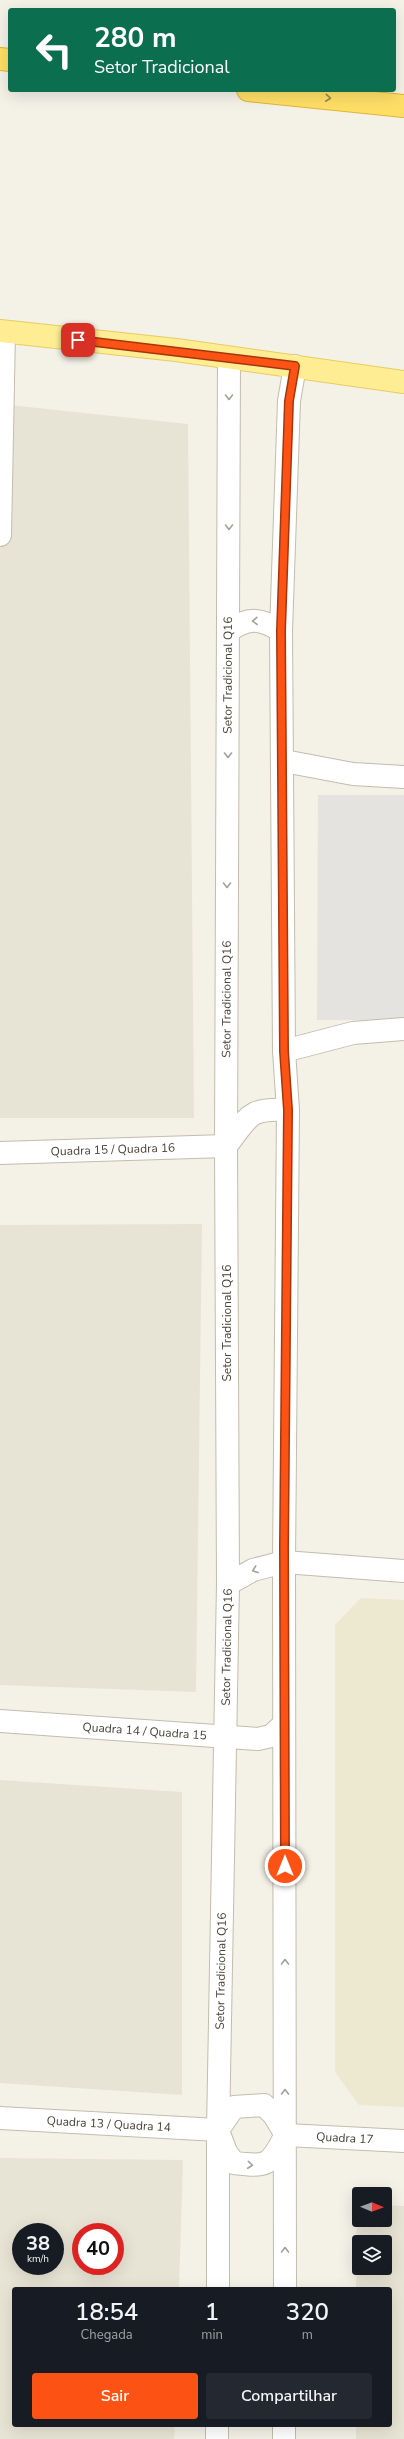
<!DOCTYPE html>
<html lang="pt">
<style>
:root{--surface:#171b24;--page:#242831;--text:#f1f3f6;--muted:#9ea1a6;--accent:#fc5315}
body{margin:0;font-family:"Nunito Sans",sans-serif;background:var(--page);color:var(--text);height:100vh;display:flex;flex-direction:column;font-size:15px;white-space:nowrap}
*{box-sizing:border-box;margin:0}
p{font-size:13px;color:var(--muted)}
.icon{flex:none;width:22px;height:22px;fill:none;stroke:currentColor;stroke-width:2;stroke-linecap:round;stroke-linejoin:round}
.map{position:relative;flex:1;overflow:hidden}
.drawer{position:absolute;left:12px;top:2287px;width:380px;height:140px;display:flex;flex-direction:column;background:var(--surface);border-radius:4px;box-shadow:0 4px 16px #0002}
.drawer>*{flex:none}
.banner{position:absolute;left:8px;top:8px;width:388px;height:84px;border-radius:4px;box-shadow:0 4px 16px #0002;background:#0b6e4f;color:#fff;overflow:hidden}
.needle{width:26px;rotate:91deg}
.buttons{position:absolute;left:352px;top:2187px;display:grid;gap:8px}
.buttons a{display:grid;place-items:center;width:40px;height:40px;border-radius:4px;background:var(--surface);box-shadow:0 4px 16px #0002;font-size:20px}
.speed{position:absolute;left:12px;top:2223px;display:flex;gap:8px;font-size:20px;font-weight:700;text-align:center}
.speed>*{display:grid;place-content:center;width:52px;height:52px;border-radius:50%;background:var(--surface);box-shadow:0 4px 16px #0002;line-height:1}
.speed small{font-size:10px;font-weight:400}
.speed .limit{border:6px solid #d22;background:#fff;color:#111}
.pin{position:absolute;display:grid;place-items:center;width:34px;height:34px;color:#fff;margin:-17px;border-radius:8px;box-shadow:0 2px 6px #0006}
.me{position:absolute;width:44px;margin:-22px;rotate:0deg;stroke-linejoin:round;filter:drop-shadow(0 0 3px #0008)}
.turn{display:flex;align-items:center;gap:14px;height:84px;padding:0 20px;font-size:18px}
.turn .icon{width:52px;height:52px;stroke-width:2.5}
.turn b{display:block;font-size:28px;line-height:34px}
.eta{display:flex;justify-content:space-evenly;align-items:center;height:68px;text-align:center}
.eta b{font-size:24px;font-weight:600;line-height:28px}
.button{display:flex;gap:8px;margin-top:auto;padding:8px 20px}
.button a{flex:1;height:46px;border-radius:4px;background:var(--accent);color:#fff;font-size:16px;font-weight:600;line-height:46px;text-align:center}
.button a+a{background:var(--page);color:var(--text)}
.map>svg:first-child{display:block}
</style>
<div class="map">
<svg width="404" height="2439" viewBox="0 0 404 2439">
<rect width="100%" height="100%" fill="#f4f1e7"/>
<!-- residential -->
<path fill="#e8e4d5" fill-rule="evenodd" d="M0,404L188,424L194,1118H0Z
M202,1224L196,1692L0,1685V1225Z
M0,1780L182,1792V2095L0,2083Z
M0,2158L183,2160L179,2289H14V2425H175L174,2439H0ZM21,2232H55V2266H21ZM81,2232H115V2266H81Z
M357,2204H359V2220H385V2205L404,2206V2439H356V2425H390V2289H356ZM359,2242H385V2268H359Z"/>
<!-- education -->
<path fill="#ede8d0" d="M361,1598L404,1600V2107L359,2105L335,2072V1625Z"/>
<!-- parking -->
<path fill="#e5e3df" d="M318,795H404V1020H317Z"/>
<g fill="none" stroke-linecap="round" stroke-linejoin="round">
<defs>
<g id="minor">
<path d="M0,535L4,332"/>
<path d="M229,631C249,616 262,619 281,631"/>
<path d="M284,761L353,774L404,777"/>
<path d="M284,1051L353,1033L404,1029"/>
<path id="s1" d="M0,1153L226,1146C250,1116 247,1108 288,1110"/>
<path d="M228,1584L253,1570L284,1562L404,1571"/>
<path id="s2" d="M0,1721L258,1739L271,1736L284,1724"/>
<path id="s3" d="M0,2118L218,2130"/>
<path d="M218,2130L234,2107L264,2105L274,2115L286,2135"/>
<path id="s4" d="M286,2135L404,2141"/>
<path d="M220,2136L226,2152L234,2163C267,2167 270,2166 285,2136"/>
<path id="s5" d="M218,2289V2130L228,1584L226,1146L229,358"/>
<path d="M285,2289L284,1562L288,1110L284,1051L281,631L289,401L295,366"/>
<path d="M217,2439V2425"/>
<path d="M284,2439V2425"/>
</g>
<path id="major" d="M0,331L176,350L404,382"/>
<path id="highway" d="M0,59L10,60
M248,90L404,106"/>
</defs>
<!-- minor casing -->
<use href="#minor" stroke="#c2bdac" stroke-width="24"/>
<!-- major casing -->
<use href="#major" stroke="#e5cd63" stroke-width="24"/>
<!-- highway casing -->
<use href="#highway" stroke="#dfb535" stroke-width="24"/>
<!-- minor -->
<use href="#minor" stroke="#fff" stroke-width="22"/>
<!-- major -->
<use href="#major" stroke="#ffed94" stroke-width="22"/>
<!-- highway -->
<use href="#highway" stroke="#ffde66" stroke-width="22"/>
</g>
<!-- one-way arrows -->
<defs><path id="oneway-chevron" d="M-2-3.5L2.5 0L-2 3.5" fill="none" stroke-width="1.6" stroke-linecap="round" stroke-linejoin="round"/></defs>
<use stroke="#9a884c" href="#oneway-chevron" transform="translate(328 98) rotate(6)"/>
<g stroke="#a3a09a">
<use href="#oneway-chevron" transform="translate(229 397) rotate(90)"/>
<use href="#oneway-chevron" transform="translate(229 527) rotate(90)"/>
<use href="#oneway-chevron" transform="translate(255 621) rotate(178)"/>
<use href="#oneway-chevron" transform="translate(228 755) rotate(90)"/>
<use href="#oneway-chevron" transform="translate(227 885) rotate(90)"/>
<use href="#oneway-chevron" transform="translate(255 1570) rotate(160)"/>
<use href="#oneway-chevron" transform="translate(285 1962) rotate(-90)"/>
<use href="#oneway-chevron" transform="translate(285 2092) rotate(-90)"/>
<use href="#oneway-chevron" transform="translate(250 2165) rotate(6)"/>
<use href="#oneway-chevron" transform="translate(285 2250) rotate(-90)"/>
</g>
<g fill="none" stroke-linecap="round" stroke-linejoin="round">
<defs>
<path id="route" d="M78,340L295,366L289,401L281,631L284,1051L288,1110L284,1547L285,1866"/>
</defs>
<!-- route casing -->
<use href="#route" stroke="#a4360e" stroke-width="10"/>
<!-- route -->
<use href="#route" stroke="#fc5315" stroke-width="7"/>
</g>
<g text-anchor="middle" dominant-baseline="central" stroke-width="3.5" stroke-linejoin="round" paint-order="stroke">
<!-- street labels -->
<g font-size="12" fill="#474236" stroke="#fff">
<text stroke="none"><textPath href="#s5" startOffset="1614">Setor Tradicional Q16</textPath></text>
<text stroke="none"><textPath href="#s5" startOffset="1290">Setor Tradicional Q16</textPath></text>
<text stroke="none"><textPath href="#s1" startOffset="113">Quadra 15 / Quadra 16</textPath></text>
<text transform="translate(227 1323) rotate(-90)">Setor Tradicional Q16</text>
<text stroke="none"><textPath href="#s5" startOffset="642">Setor Tradicional Q16</textPath></text>
<text stroke="none"><textPath href="#s2" startOffset="145">Quadra 14 / Quadra 15</textPath></text>
<text stroke="none"><textPath href="#s5" startOffset="318">Setor Tradicional Q16</textPath></text>
<text stroke="none"><textPath href="#s3" startOffset="109">Quadra 13 / Quadra 14</textPath></text>
<text stroke="none"><textPath href="#s4" startOffset="59">Quadra 17</textPath></text>
</g>
</g>
</svg>
<div class="buttons">
<a><svg class="needle" viewBox="-14 -14 28 28"><path d="M0-13l5 13h-10z" fill="#e53935"/><path d="M0 13l5-13h-10z" fill="#9ea1a6"/></svg></a>
<a><svg class="icon" aria-label="layers" viewBox="0 0 24 24"><path d="M12 4l9 5-9 5-9-5zM3 14l9 5 9-5"/></svg></a>
</div>
<div class="speed"><div>38<small>km/h</small></div><div class="limit">40</div></div>
<div class="pin" style="left:78px;top:340px;background:#d93025"><svg class="icon" aria-label="arrive" viewBox="0 0 24 24"><path d="M6 21V4h12l-3 4 3 4H6"/></svg></div>
<svg class="me" style="left:285px;top:1866px" viewBox="-20 -20 40 40"><circle r="17" fill="#fc5315" stroke="#fff" stroke-width="3"/><path d="M0-11L8 9 0 5-8 9z" fill="#fff"/></svg>
<div class="banner">
<div class="turn"><svg class="icon" aria-label="left" viewBox="0 0 24 24"><path d="M17 20v-9H6M10 6l-5 5 5 5"/></svg><div><b>280 m</b>Setor Tradicional</div></div>
</div>
<section class="drawer">
<div class="eta">
<div><b>18:54</b><p>Chegada</p></div>
<div><b>1</b><p>min</p></div>
<div><b>320</b><p>m</p></div>
</div>
<div class="button"><a>Sair</a><a>Compartilhar</a></div>
</section>
</div>
